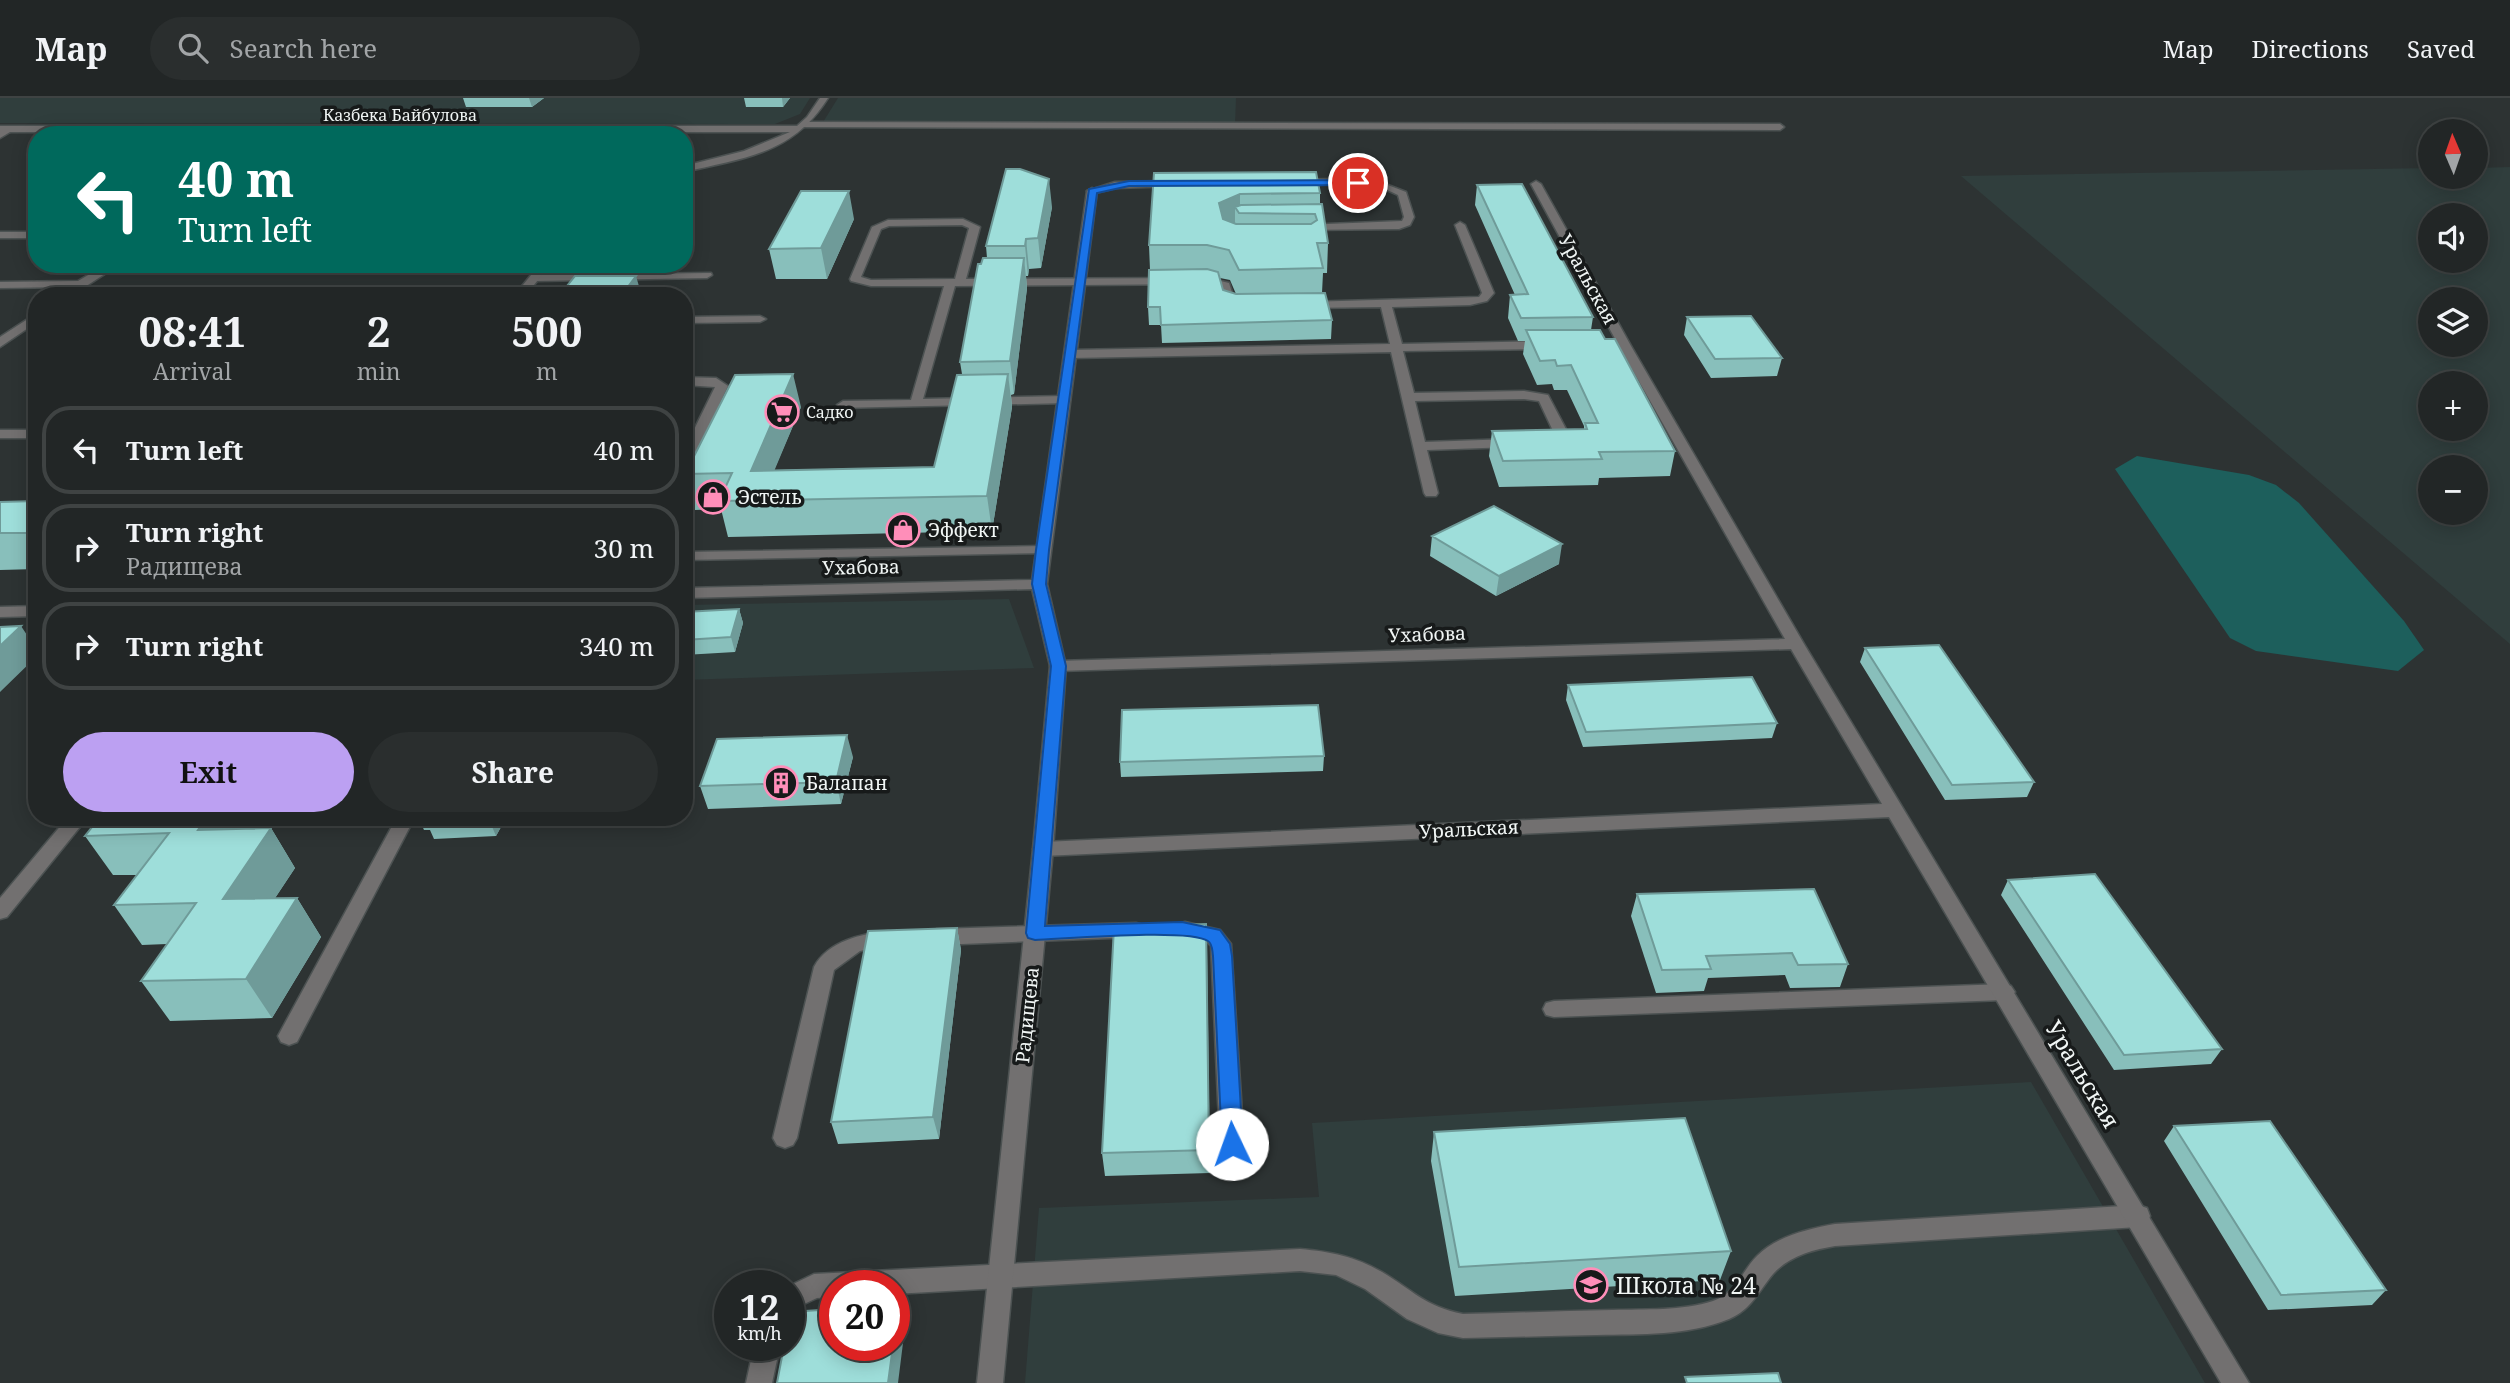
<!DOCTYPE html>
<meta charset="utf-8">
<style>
:root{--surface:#222626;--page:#2a2e2e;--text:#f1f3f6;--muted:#a2a5a7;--line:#3f4343;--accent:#bca0f2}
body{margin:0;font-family:"Noto Serif",serif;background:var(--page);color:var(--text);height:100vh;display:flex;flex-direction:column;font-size:26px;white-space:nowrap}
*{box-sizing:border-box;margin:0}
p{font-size:23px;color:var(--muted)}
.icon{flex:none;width:38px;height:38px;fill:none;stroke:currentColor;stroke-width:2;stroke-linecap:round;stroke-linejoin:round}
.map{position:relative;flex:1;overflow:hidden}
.panel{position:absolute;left:28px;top:189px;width:665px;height:539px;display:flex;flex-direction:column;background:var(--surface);border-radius:28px;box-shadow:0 4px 18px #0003,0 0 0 2px var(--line)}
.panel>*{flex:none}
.top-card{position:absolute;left:28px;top:28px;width:665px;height:147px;border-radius:28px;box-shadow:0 4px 18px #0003,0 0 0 2px var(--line);background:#00695c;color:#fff;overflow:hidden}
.needle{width:46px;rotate:358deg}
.fabs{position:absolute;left:2418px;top:21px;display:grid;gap:14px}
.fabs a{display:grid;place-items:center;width:70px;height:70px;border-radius:50%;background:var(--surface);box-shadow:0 4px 18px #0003,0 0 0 2px var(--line);font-size:35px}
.speed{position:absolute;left:714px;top:1172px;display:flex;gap:14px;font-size:35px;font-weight:700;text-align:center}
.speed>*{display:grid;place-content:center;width:91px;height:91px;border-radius:50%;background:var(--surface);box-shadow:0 4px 18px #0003,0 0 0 2px var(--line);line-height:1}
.speed small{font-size:18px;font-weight:400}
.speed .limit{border:10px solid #d22;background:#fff;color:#111}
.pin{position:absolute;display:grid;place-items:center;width:60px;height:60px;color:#fff;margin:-30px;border:4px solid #fff;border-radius:50%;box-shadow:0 2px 7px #0007}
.me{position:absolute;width:77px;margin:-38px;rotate:357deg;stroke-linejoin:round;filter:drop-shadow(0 0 5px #0008)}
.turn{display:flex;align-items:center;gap:24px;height:147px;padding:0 35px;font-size:32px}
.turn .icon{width:91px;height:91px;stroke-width:2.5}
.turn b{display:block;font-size:49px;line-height:60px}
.eta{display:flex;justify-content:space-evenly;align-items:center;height:119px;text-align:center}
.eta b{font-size:42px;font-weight:700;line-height:49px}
.action{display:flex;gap:14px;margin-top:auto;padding:14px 35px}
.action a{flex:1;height:80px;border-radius:42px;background:var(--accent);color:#111;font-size:28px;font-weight:700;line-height:80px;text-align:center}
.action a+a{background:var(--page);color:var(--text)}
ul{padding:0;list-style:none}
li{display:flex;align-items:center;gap:21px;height:88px;margin:0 14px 10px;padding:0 21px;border:4px solid var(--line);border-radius:28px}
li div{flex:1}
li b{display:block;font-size:26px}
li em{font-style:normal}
header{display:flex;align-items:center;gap:42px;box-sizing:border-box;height:98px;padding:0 35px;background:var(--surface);border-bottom:2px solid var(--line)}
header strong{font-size:33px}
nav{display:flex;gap:38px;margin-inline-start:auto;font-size:24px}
.search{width:490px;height:63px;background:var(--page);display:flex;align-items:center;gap:18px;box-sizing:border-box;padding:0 24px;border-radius:38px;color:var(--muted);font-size:26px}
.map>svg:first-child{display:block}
</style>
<header>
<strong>Map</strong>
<div class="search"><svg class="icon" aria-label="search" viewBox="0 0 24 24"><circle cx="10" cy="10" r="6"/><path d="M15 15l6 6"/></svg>Search here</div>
<nav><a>Map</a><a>Directions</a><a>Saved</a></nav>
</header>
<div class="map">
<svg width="2510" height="1285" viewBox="0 0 2510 1285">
<rect width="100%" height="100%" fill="#2d3333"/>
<!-- built -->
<path fill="#303e3d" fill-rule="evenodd" d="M0,0H810L800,16L775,26L0,25Z
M838,0H1236L1235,27L820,29Z
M2510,69V546L1961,78L2431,70V79H2476V70ZM2431,117H2476V163H2431ZM2431,201H2476V247H2431ZM2431,285H2476V331H2431ZM2431,369H2476V415H2431Z
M1009,501L1034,570L684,582V507Z
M2031,984L2205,1285H1025L1039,1110L1319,1099L1312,1025Z"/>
<!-- water -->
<path fill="#1d5f5c" d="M2137,358L2249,377L2276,387L2299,405L2404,523L2424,552L2398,573L2256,553L2230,540L2115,371Z"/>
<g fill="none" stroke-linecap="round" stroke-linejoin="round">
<defs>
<path id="service" d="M805,24L1780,26L1784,29L1780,32L802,29V25Z
M1335,81L1380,84L1406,94L1414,119L1410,127L1399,131L1299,132L1298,130L1303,127L1402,123L1404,119L1398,97C1367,80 1328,87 1294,88L1289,85L1294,82Z
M1175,83L1180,86L1178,88L1115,90L1092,96L1087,93L1115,84Z
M963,121L980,129L966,181L1208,180L1229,185L1235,204L1242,208L1236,211L1226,209L1220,189L1208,186L955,188L923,301L1064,298L1070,302L1068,305L838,310L837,307L843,303L911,302L944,188H871L851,183L850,181L872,129L888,122ZM962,127L969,130L955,181L871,182L861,179L881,131L889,128Z
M1460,124L1465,127L1494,195L1487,203L1470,207L1392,209L1402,246L1547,243L1553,247L1547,251L1403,253L1414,295L1524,293L1548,297L1568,335L1565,343L1541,346V340L1554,335L1539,303L1524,301L1415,303L1425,344L1511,341L1518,345L1511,349L1427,352L1438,395L1436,398H1426L1424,395L1391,254L1071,260L1065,256L1071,252L1390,246L1381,209L1306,210L1300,207L1306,204L1479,199L1482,195L1455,127Z
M0,134H37V140H0Z
M107,166H120L71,198H59L68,189L0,190V184L78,183Z
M711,175L712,177L707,180L535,183L530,180L535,177Z
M37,215V224L0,249V239Z
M684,219L760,218L766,221L760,224L684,225Z
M684,279L716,280L728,288L691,366L684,370V352L715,289L684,287Z
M0,332H37V340H0Z
M1043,448L1050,452L1048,455L684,462V454Z
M397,719H415L297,944L289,947L281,944L278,938Z
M1185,824L1220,832L1231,846L1244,1046L1240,1053L1232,1056L1224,1053L1220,1046L1211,848L1207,843L1178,836L1175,831L1178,826Z
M1136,825L1143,827L1146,832L1143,837L1136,839L937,847L930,844L927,839L930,834L937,831Z
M888,833L895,836L898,841L895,846L860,853L834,872L797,1040L793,1047L785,1050L777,1047L773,1040L814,869C828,843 861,836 888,833Z
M2004,886L2011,888L2015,894L2011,900L2004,902L1554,919L1546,917L1543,911L1546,905L1554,903Z
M2138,1107L2147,1110L2150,1118L2147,1126L2138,1129L1835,1148C1812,1152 1789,1158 1773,1176C1758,1194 1752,1211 1729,1221C1687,1238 1641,1236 1597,1237C1552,1238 1508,1239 1463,1240L1438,1235L1407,1221L1365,1191L1336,1177L1300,1173L894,1196V1188H835V1199L817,1200L789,1213V1188L814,1176L1300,1151C1332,1154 1354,1158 1382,1174C1414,1193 1424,1208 1463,1216C1513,1215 1563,1213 1613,1212C1645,1211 1682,1213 1713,1203C1737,1195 1741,1174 1757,1158C1777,1138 1808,1131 1835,1126Z
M754,1248H780L772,1285H746Z"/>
<path id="minor" d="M8,29L15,31L0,40V33Z
M1536,83L1541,86L1631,248L1804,546L2249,1285H2221L1889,719L1043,758L1036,756L1033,751L1036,746L1043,744L1882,706L1791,551L1058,573L1050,568L1058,563L1785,541L1619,248L1531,86Z
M37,508V518L0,519V509Z
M68,719H88L7,819L0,821V800Z"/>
<path id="tertiary" d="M820,0H828C793,56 744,60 684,74V68L744,53L790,34H0V28H797L807,19Z
M1092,90L1097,93L1047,486L1066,568L1053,751L1003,1285H977L1033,751L1050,568L1032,491L684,500V490L1032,482L1087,93Z
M540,166H551L525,198H514Z"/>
</defs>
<!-- service casing -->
<use href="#service" stroke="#4c5252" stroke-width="3"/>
<!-- minor casing -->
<use href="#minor" stroke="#4c5252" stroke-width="3"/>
<!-- tertiary casing -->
<use href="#tertiary" stroke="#4c5252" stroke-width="3"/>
<!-- service -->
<use href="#service" fill="#727070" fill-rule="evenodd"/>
<!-- minor -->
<use href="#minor" fill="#727070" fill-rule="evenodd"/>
<!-- tertiary -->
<use href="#tertiary" fill="#727070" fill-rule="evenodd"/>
</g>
<!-- wall -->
<path fill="#88bfbb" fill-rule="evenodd" d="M463,0H544L532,9H466Z
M744,0H790L783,9H746Z
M1154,75L1320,95V106L1328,145L1327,175H1323L1322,195L1332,222L1331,241L1162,245L1161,227H1149L1148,209L1150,172L1149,147ZM1220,180L1230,182L1236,196L1223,192Z
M1477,87L1593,219L1591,232L1605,241L1675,353L1670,378L1599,380L1598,387L1499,389L1489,358L1492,333L1584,331V328L1567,292H1554L1552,286L1537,287L1523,256L1525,243H1518L1508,220L1510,197H1515L1475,107Z
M1052,109L1041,170L1029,171L1028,178H1026L1027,190L1014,296L1011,297L1012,309L992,433L728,439L721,411L695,412L685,376L801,309L774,372L934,369L962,276L960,264L981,166L987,160L986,148Z
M854,121L827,181H776L769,151Z
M1687,219L1782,260L1777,278L1711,280L1684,237Z
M37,403V471L0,472V404Z
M1432,438L1559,466L1496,498L1430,458Z
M739,511L743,525L735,554L684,557V514Z
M1865,550L2034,684L2027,699L1945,702L1860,564Z
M1568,587L1777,625L1772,640L1583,649L1566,602Z
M1324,658L1323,673L1121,679L1120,664Z
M853,659L841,706L708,711L700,688Z
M418,719H517L513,728L501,729L496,738L434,741L430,732H424Z
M271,730L295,770L275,800H297L321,839L272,920L170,923L141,883L167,846L142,847L114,807L137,777H113L85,738Z
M2008,782L2222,951L2211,966L2114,972L2001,797Z
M1637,796L1848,866L1840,889L1790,890L1785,877L1708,880L1704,893L1656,895L1631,818Z
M957,830L961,852L939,1041L838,1046L831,1024Z
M1207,849L1210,1075L1105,1078L1102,1055Z
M2174,1028L2386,1192L2372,1207L2268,1212L2164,1043Z
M1434,1034L1731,1153L1720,1182L1455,1198L1431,1063Z"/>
<!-- shaded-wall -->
<path fill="#6f9b99" d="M529,0H544L532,9Z
M782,0H790L783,9Z
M1049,81L1052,109L1041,170L1038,140Z
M849,93L854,121L827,181L821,150Z
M1240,96V115L1235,109V127L1219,134V105Z
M1026,141L1029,171L1028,178L1025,148Z
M1024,160L1027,190L1014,296L1010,263Z
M636,178L641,195L639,198H621Z
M793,276L801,309L762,402L751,373Z
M1008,276L1012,309L992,433L987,398Z
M1562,446L1559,466L1496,498L1499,478Z
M739,511L743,525L735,554L731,539Z
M21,528L37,552V558L0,594V548Z
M847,637L853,659L841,706L836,684Z
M207,719H260L223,772L198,732Z
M488,719H497L501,729L496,738Z
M509,719H517L513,728Z
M271,730L295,770L248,841L223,801Z
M297,800L321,839L272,920L246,881Z
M957,830L961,852L939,1041L933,1019Z
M898,1208L905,1229L898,1285H888L893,1248H894V1239Z"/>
<!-- building -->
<path fill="#9ededa" stroke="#6f9b99" stroke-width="2" d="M1006,71H1020L1049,81L1038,140L1026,141L1025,148H986Z
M1316,74L1320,95L1240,96L1219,105L1223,121L1236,126H1311L1317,122L1315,116L1239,115L1235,109L1241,107L1322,106L1328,145H1317L1323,170L1239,172L1229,152L1207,147H1149L1154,75Z
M1522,86L1593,219L1521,220L1510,197L1528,196L1477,87Z
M801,93H849L821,150L769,151Z
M983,160H1024L1010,263L960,264L978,166H981Z
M1207,171L1218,174L1223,192L1236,196L1325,195L1332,222L1161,227L1160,209H1148L1149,172Z
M575,178H636L621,198H559Z
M1751,218L1782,260L1715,261L1687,219Z
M1526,232H1600L1605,241H1615L1675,353L1599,354L1602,361L1503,363L1492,333L1587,331L1585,325H1598L1571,267L1557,268L1555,262L1540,263Z
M793,276L751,373L934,369L957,277L1008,276L987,398L719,403L732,375L685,376L735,277Z
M37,403V435H0V404Z
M1494,408L1562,446L1499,478L1432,438Z
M739,511L731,539L684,542V514Z
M21,528L0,548V529Z
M1939,547L2034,684L1952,687L1865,550Z
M1752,579L1777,625L1586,634L1568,587Z
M1318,607L1324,658L1120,664L1122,612Z
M847,637L836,684L700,688L717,641Z
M100,719H207L198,732L271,730L223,801L297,800L246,881L141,883L196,805L114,807L169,735L85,738Z
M2095,776L2222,951L2124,957L2008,782Z
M1814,791L1848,866L1798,867L1792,855L1706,858L1711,871L1662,872L1637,796Z
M1206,826L1209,1052L1102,1055L1114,829Z
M957,830L933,1019L831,1024L868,833Z
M1685,1020L1731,1153L1459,1169L1434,1034Z
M2270,1023L2386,1192L2281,1197L2174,1028Z
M894,1208H898L894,1239Z
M835,1211V1248H893L888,1285H777L784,1248H789L790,1214Z
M1778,1275L1781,1285H1687L1685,1279Z"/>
<!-- route -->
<path fill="#1a73e8" stroke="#114b97" stroke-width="2" d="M1358,82L1362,85L1361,87L1129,88L1097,95L1049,452L1046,486L1066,568L1045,828L1182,824L1220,832L1230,846L1232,858L1243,1046L1240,1052L1232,1055L1225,1052L1222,1046L1213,858C1212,853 1213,846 1208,843C1189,830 1064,841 1035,842L1028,840L1026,835L1051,568L1032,486L1036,452L1089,91L1129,83Z"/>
<!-- icons -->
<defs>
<symbol id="supermarket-ring" viewBox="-11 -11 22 22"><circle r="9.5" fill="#171a1a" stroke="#ff8eb9" stroke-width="1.5"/><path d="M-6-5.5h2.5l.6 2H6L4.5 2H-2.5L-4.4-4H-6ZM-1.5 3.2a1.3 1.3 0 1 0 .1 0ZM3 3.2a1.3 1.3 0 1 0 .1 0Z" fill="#ff8eb9"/></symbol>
<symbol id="shop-ring" viewBox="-11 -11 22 22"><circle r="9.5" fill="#171a1a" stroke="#ff8eb9" stroke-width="1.5"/><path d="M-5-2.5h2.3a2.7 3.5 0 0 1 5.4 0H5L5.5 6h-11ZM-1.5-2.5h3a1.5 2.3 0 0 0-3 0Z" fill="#ff8eb9"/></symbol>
<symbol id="building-ring" viewBox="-11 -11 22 22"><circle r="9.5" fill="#171a1a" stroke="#ff8eb9" stroke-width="1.5"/><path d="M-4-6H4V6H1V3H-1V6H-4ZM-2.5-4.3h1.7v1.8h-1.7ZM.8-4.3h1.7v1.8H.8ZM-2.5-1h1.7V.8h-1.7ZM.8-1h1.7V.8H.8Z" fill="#ff8eb9"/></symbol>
<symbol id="school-ring" viewBox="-11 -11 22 22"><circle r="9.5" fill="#171a1a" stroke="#ff8eb9" stroke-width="1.5"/><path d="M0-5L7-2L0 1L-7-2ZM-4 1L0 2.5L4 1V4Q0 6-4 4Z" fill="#ff8eb9"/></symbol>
</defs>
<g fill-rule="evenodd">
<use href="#supermarket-ring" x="763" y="295" width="38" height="38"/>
<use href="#shop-ring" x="694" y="380" width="38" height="38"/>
<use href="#shop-ring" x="884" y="413" width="38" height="38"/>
<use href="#building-ring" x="762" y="666" width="38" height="38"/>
<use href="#school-ring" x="1572" y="1168" width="38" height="38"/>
</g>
<g text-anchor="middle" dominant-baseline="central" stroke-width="7" stroke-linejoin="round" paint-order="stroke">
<!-- far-street labels -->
<g font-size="16" fill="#f1f6f5" stroke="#171a1a">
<text x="400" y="17">Казбека Байбулова</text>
</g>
<!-- far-poi labels -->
<g font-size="16" fill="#f1f6f5" stroke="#171a1a" text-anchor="start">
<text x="806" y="314">Садко</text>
</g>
<!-- street labels -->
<g font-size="19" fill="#f1f6f5" stroke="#171a1a">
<text transform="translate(1588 181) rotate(61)">Уральская</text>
<text transform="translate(861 469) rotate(-1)">Ухабова</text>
<text transform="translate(1427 536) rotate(-2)">Ухабова</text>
<text transform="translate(1469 731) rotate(-3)">Уральская</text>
<text transform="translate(1027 917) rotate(-84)">Радищева</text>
</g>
<!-- poi labels -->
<g font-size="19" fill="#f1f6f5" stroke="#171a1a" text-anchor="start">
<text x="738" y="399">Эстель</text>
<text x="928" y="432">Эффект</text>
<text x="806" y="685">Балапан</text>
</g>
<!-- near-street labels -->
<g font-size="23" fill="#f1f6f5" stroke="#171a1a">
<text transform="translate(2083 976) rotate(59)">Уральская</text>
</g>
<!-- near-poi labels -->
<g font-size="23" fill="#f1f6f5" stroke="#171a1a" text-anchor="start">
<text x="1616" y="1187">Школа № 24</text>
</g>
</g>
</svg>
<div class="fabs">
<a><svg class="needle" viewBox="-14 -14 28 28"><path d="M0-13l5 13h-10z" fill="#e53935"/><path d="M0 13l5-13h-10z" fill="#a2a5a7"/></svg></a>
<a><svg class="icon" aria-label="sound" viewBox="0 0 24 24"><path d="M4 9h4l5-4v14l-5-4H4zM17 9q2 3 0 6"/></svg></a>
<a><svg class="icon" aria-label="layers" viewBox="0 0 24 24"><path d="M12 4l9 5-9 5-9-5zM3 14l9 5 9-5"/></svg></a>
<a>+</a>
<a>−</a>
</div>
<div class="speed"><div>12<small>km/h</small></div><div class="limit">20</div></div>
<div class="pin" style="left:1358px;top:85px;background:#d93025"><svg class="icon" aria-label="arrive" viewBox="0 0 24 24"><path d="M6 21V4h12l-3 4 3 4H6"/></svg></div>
<svg class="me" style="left:1232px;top:1046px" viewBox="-20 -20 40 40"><circle r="19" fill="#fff"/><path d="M0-13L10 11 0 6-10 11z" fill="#1a73e8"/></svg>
<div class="top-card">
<div class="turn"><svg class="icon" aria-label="left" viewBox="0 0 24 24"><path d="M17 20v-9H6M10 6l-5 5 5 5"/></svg><div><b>40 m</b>Turn left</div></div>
</div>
<section class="panel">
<div class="eta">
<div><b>08:41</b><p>Arrival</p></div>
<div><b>2</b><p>min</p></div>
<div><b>500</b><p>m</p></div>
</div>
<ul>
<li><svg class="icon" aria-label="left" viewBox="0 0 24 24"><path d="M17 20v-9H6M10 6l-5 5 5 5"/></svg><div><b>Turn left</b></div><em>40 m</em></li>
<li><svg class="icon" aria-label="right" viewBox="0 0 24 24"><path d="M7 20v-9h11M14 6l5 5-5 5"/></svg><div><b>Turn right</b><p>Радищева</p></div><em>30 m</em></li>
<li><svg class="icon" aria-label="right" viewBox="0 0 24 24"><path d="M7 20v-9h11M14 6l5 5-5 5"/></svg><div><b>Turn right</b></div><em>340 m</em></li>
</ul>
<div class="action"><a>Exit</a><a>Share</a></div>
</section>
</div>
